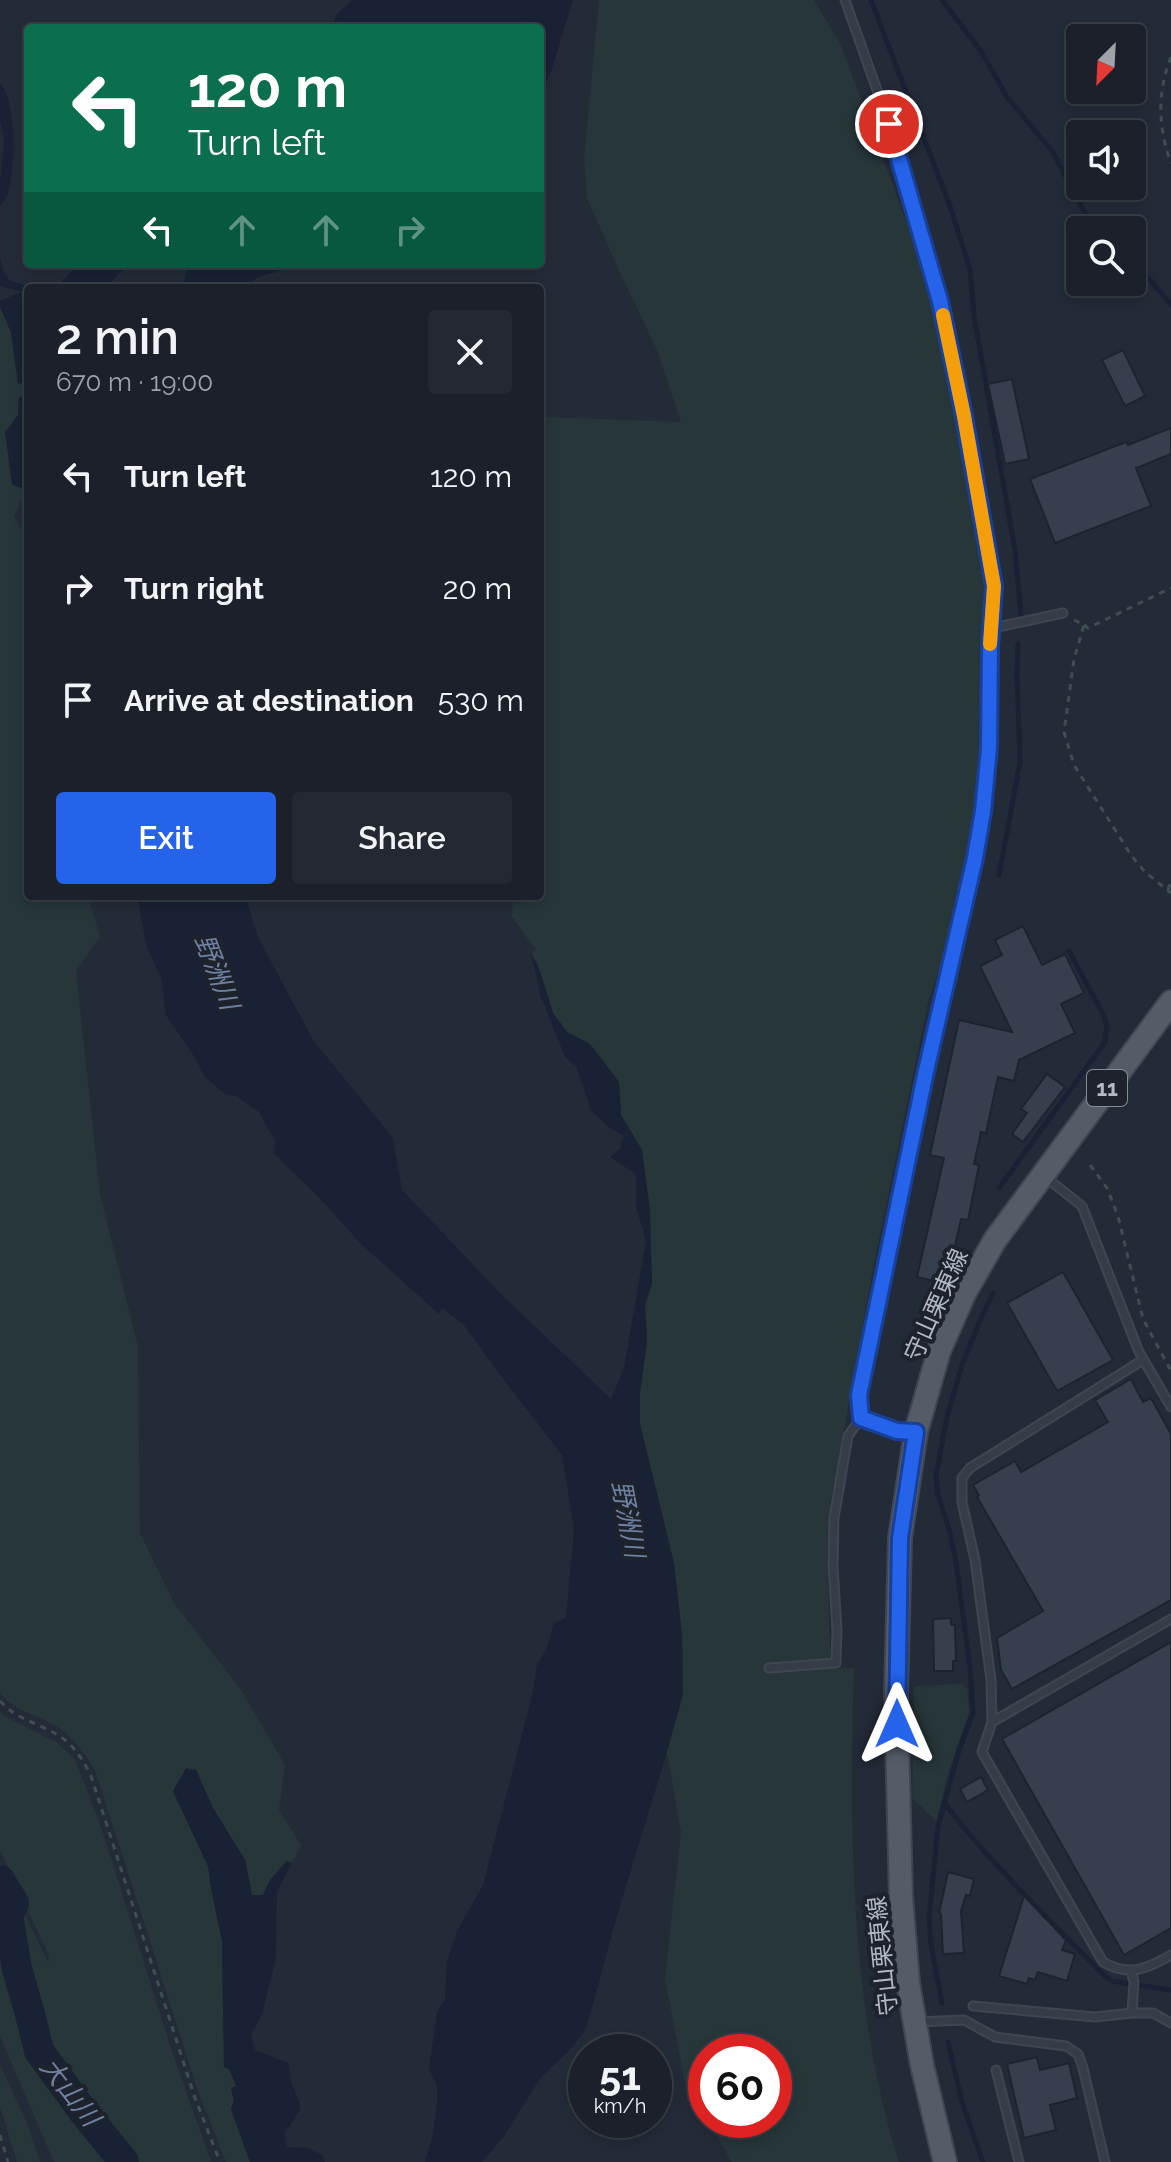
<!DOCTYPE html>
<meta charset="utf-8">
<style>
:root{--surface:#1b202a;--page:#242832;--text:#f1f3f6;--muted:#a0a3a8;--line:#393e47;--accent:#2563eb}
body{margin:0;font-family:Raleway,"Noto Sans JP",sans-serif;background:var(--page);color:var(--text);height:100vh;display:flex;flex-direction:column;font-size:30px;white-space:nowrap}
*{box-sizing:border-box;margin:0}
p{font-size:26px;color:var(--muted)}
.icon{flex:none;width:44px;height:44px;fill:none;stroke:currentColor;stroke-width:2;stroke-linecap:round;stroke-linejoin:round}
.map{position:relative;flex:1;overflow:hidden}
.drawer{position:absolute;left:24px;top:284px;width:520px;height:616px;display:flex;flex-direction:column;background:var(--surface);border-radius:8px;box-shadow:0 4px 12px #0003,0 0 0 2px var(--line)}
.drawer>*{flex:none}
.guide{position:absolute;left:24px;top:24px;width:520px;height:244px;border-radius:8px;box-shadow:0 4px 12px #0003,0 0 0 2px var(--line);background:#0b6e4f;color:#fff;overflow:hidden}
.needle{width:52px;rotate:204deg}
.tools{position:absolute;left:1066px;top:24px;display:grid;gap:16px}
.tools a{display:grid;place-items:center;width:80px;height:80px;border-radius:8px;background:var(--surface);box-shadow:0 4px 12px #0003,0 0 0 2px var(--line);font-size:40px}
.speed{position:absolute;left:568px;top:2034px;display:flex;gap:16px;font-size:40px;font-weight:700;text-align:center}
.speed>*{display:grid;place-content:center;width:104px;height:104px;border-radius:50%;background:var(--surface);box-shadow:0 4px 12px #0003,0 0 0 2px var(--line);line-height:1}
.speed small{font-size:20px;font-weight:400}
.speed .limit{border:12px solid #d22;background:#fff;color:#111}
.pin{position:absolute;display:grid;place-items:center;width:68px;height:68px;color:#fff;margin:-34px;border:4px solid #fff;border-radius:50%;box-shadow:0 2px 8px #0007}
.me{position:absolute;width:88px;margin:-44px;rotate:0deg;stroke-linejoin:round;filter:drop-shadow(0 0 6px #0008)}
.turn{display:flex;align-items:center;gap:28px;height:168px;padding:0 32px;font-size:36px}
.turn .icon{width:104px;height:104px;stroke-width:2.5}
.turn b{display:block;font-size:56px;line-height:68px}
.lanes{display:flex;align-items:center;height:76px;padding:0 32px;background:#0003;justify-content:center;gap:40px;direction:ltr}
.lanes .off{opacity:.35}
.round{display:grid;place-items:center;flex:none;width:84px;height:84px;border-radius:8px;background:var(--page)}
.headline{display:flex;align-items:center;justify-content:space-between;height:136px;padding:0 32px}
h1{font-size:48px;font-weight:600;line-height:60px}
.action{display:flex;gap:16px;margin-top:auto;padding:16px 32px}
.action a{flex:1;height:92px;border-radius:8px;background:var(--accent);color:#fff;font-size:32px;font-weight:600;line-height:92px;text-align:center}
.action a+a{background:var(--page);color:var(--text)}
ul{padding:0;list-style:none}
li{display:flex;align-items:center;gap:24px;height:112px;padding:0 32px}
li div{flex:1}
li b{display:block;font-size:30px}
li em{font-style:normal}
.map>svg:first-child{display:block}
</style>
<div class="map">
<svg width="1171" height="2162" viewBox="0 0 1171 2162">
<rect width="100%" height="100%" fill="#242b38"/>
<!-- green -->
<path fill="#263639" d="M599,0H814L841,45L935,299L986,589L984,768L970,876L928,1002L873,1269L829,1513L827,1557L831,1669L854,1668C849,1829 850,2008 899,2162H732L707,2120H774V2052H706V2119L685,2083L665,1978L681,1832L667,1752L683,1694L682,1635L674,1563L640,1424V1392L647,1342L645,1306L652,1283L650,1211L642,1150L621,1115L619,1082L590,1044L567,1032L553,1013L539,968L531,953L536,950L512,917L513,896H540V478L546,417L681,422L657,350L616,264L587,198L584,158Z
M0,307L11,332L18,383L28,385V396L19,397L18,415L6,433L12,484L28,490V495L20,502L14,517L28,541V896H88L100,937L76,971L100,1194L138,1347L140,1533L174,1603L241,1690L285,1765L279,1810L301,1845L292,1863L287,1861L270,1880L263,1895H252L245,1860L213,1808L196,1770L173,1791L208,1866L211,1888L222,1941L224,2067L229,2069L237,2086L231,2109L250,2162H226L199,2094L95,1770C84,1753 75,1739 58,1727C39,1715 11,1712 0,1691Z
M963,1684L967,1689L969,1713L949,1770L936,1821L912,1798L914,1686Z
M0,1711L4,1716L56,1742L75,1759L103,1833L172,2051L211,2162H54L0,2036V1863L48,1962L49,1956L0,1850Z
M0,2064L27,2123L40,2162H17L0,2107Z"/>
<!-- water -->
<path fill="#182234" d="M352,0H573L551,72L540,96V28H331L337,14Z
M0,83C17,99 16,174 7,196C7,197 1,205 0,206V181L4,141L0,120Z
M0,257L3,271L10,281L35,288H28V385L18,383L11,332L0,307V301L22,292L0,286Z
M79,264H129L105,288H55Z
M189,264H301L256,278L247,288H182Z
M28,396V490L12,485L5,432L18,415L19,397Z
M137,896H245L258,937L313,1040L393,1138L402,1190L501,1294L611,1399L624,1368L646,1240L636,1207V1174L610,1157L620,1149L623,1135L610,1128L591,1110L576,1066L565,1057L541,997L531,953L539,968L553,1013L567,1032L590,1044L619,1082L621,1115L642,1150L650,1211L652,1283L645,1306L647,1342L640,1392V1424L674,1563L682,1635L683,1694L667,1752L619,1909L586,2029L570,2050L541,2077L504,2136L482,2162H425L433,2134L437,2102V2086L429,2069L437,2012L445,2000L447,1961L457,1931L483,1885L533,1692L537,1664L546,1650L554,1623L566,1618L574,1530L562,1455L504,1380L463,1324L442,1308L439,1314L360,1243L318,1196L274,1154L275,1141L259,1112L236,1096L225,1094L205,1077L192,1053L165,1014L162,980L147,948Z
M186,1768L196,1770L213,1808L245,1860L252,1895H263L270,1880L287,1861L292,1863L277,1892L276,1957L262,2015L251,2034L255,2050L288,2063L291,2081L300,2104V2110L285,2133L286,2147L308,2148L323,2156L325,2162H250L231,2109L234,2102L231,2088L236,2086L229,2069L224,2067L222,1941L211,1888L208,1866L173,1791Z"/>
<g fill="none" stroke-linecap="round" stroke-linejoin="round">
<!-- stream -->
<path stroke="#182234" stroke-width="5" d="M871,0L951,209L970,269L974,316L1015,550L1021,614
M942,0L981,51L1007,97L1053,152L1089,221L1097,230
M1132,265L1151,281L1171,305
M999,875L1020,762L1017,674L1018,644
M999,1188L1105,1042L1107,1026L1104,1016L1069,951
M945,1804C993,1866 1051,1922 1106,1977L1112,1981L1171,1990
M942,2003L931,1944L929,1918L938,1827L959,1750L973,1713L970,1668L956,1562L950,1533L938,1495L936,1475L947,1417L962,1365L979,1323L993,1293
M948,2042L962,2102L983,2162"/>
<!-- river -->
<path stroke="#182234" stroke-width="30" d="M0,1880L14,1903L8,1916L17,1969L30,2014L39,2051L82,2110L124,2162"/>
</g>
<!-- building -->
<path fill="#363f4e" stroke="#1e242f" stroke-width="2" d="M1123,350L1145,396L1125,406L1102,360Z
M1012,379L1029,459L1005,464L988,384Z
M1171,428V454L1136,468L1151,506L1055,543L1030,479L1126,442L1128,445Z
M1023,926L1042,965L1065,954L1084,993L1061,1004L1075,1033L1019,1060L1014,1081L998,1077L986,1133L981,1132L974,1164L979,1165L968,1220L961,1219L953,1255L945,1253L938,1282L917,1277L944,1158L930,1155L959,1020L1012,1032L980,966L1002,955L995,940Z
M1047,1074L1065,1087L1023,1142L1012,1134L1027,1113L1021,1109Z
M1063,1272L1113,1360L1057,1391L1007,1303Z
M1131,1379L1143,1402L1151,1398L1171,1434V1600L1012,1689L1001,1670L997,1638L1043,1611L977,1497L979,1495L973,1485L1015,1461L1021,1472L1108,1422L1095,1400Z
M951,1618V1625H955L956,1661H953V1671H934L933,1619Z
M1171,1642V1928L1124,1955L1002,1739Z
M981,1777L988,1790L967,1802L960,1789Z
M948,1872L974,1879L970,1896L966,1895L961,1911L964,1953L943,1954L941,1914L939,1913Z
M1024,1896L1066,1940L1062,1950L1075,1954L1067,1981L1038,1972L1035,1980L1029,1978L1027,1984L999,1976Z
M1037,2057L1040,2070L1069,2063L1077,2098L1050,2105L1056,2130L1024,2138L1007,2064Z"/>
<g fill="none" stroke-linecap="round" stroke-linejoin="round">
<defs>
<path id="lane" d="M845,0L889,124L940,301L964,416L994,586L990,647L989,748L983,811L971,882L926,1071L859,1395L861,1418L897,1431L913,1432
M993,628L1063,613
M1044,1176L1082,1206L1139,1352L1171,1407
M1171,1619L992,1722L982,1752L1103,1962C1129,1977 1147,1969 1171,1955
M769,1668L836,1663L837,1631L833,1565L834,1518L848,1436L861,1418
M992,1722L991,1680L975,1560L962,1502V1478L970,1468L1143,1360
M973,2006L1095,2017L1132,2013L1134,1982L1131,1971
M1132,2013H1153L1171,2023
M917,2022L964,2020L995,2037L1066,2046L1078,2054L1083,2068L1105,2162
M996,2070L1019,2162"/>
<path id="primary" d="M945,2162L922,2065L908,1983L901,1898L896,1695L900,1538L916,1432L939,1351L964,1294L995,1240L1171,1002"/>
</defs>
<!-- lane casing -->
<use href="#lane" stroke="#404651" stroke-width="11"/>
<!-- primary casing -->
<use href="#primary" stroke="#404651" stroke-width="26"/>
<!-- path -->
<path stroke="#3e4f51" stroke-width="3" stroke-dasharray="6 6" stroke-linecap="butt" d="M1171,57C1157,92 1158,128 1171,163
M1074,620L1084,625L1074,659L1064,732L1074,765L1131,855L1145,872L1171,893
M1084,625L1088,628L1171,588
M1168,890L1171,881
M1090,1165L1107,1188L1118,1216L1143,1319L1171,1371
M0,1701C17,1721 45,1724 65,1740C77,1750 84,1762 91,1776L195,2098L220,2162
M0,2135L8,2162"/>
<!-- lane -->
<use href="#lane" stroke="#373d48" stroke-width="7"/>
<!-- primary -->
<use href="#primary" stroke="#555c68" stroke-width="22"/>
</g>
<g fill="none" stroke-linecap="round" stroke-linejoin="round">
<defs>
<path id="route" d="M889,124L940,301L964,416L994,586L990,647L989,748L983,811L975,858L926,1071L859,1395L861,1418L897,1431L916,1432L900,1538L897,1724"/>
</defs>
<!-- route casing -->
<use href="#route" stroke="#184099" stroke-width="20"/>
<!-- route -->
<use href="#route" stroke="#2563eb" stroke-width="14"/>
<!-- slow -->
<path stroke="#f59e0b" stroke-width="14" d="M943,315L964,416L994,586L990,644"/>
</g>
<g text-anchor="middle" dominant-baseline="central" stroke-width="8" stroke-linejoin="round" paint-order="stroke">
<!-- shield labels -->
<rect fill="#1d222d" stroke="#858b97" stroke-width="2" x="1087" y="1070" width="40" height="36" rx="6"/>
<g font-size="22" font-weight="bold" fill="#b2b8c4">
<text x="1107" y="1088">11</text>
</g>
<!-- street labels -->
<g font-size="24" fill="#b2b8c4" stroke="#1d222d">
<text transform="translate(936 1305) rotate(-66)">守山栗東線</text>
<text transform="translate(882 1956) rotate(-96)">守山栗東線</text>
</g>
<!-- water labels -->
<g font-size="26" font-style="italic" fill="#6f81a0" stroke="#1d222d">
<text transform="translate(217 972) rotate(69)">野洲川</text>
<text transform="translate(628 1519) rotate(79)">野洲川</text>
<text transform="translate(70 2092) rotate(52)">大山川</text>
</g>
</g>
</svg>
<div class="tools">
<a><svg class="needle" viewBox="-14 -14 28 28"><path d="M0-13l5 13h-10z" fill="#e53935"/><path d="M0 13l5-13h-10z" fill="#a0a3a8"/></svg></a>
<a><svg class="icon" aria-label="sound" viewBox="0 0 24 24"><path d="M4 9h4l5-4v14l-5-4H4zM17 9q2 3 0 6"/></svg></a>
<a><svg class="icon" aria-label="search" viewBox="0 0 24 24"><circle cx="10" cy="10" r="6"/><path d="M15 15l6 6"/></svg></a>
</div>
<div class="speed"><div>51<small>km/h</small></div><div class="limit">60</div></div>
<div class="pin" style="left:889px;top:124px;background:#d93025"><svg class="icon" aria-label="arrive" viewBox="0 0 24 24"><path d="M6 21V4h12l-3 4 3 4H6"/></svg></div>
<svg class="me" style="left:897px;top:1724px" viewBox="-20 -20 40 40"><path d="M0-17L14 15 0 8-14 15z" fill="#2563eb" stroke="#fff" stroke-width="4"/></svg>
<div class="guide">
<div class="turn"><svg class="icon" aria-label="left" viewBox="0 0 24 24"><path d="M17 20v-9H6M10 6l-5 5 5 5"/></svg><div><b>120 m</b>Turn left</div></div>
<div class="lanes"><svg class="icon" aria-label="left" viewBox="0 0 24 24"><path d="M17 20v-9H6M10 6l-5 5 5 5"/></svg><svg class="icon off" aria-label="ahead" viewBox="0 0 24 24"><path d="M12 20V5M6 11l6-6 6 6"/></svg><svg class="icon off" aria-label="ahead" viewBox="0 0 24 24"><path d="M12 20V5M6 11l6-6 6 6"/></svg><svg class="icon off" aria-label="right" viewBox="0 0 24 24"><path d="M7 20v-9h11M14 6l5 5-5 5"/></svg></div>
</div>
<section class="drawer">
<div class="headline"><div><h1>2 min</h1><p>670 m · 19:00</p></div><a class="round"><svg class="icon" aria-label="close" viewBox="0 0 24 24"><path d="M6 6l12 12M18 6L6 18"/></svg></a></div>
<ul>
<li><svg class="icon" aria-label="left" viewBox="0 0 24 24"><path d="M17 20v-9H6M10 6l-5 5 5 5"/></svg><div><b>Turn left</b></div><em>120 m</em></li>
<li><svg class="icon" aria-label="right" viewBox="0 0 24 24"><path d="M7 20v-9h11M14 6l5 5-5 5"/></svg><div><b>Turn right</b></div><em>20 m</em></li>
<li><svg class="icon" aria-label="arrive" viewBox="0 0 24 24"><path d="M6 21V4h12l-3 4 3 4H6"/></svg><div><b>Arrive at destination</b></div><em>530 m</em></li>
</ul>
<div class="action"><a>Exit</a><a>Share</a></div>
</section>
</div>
